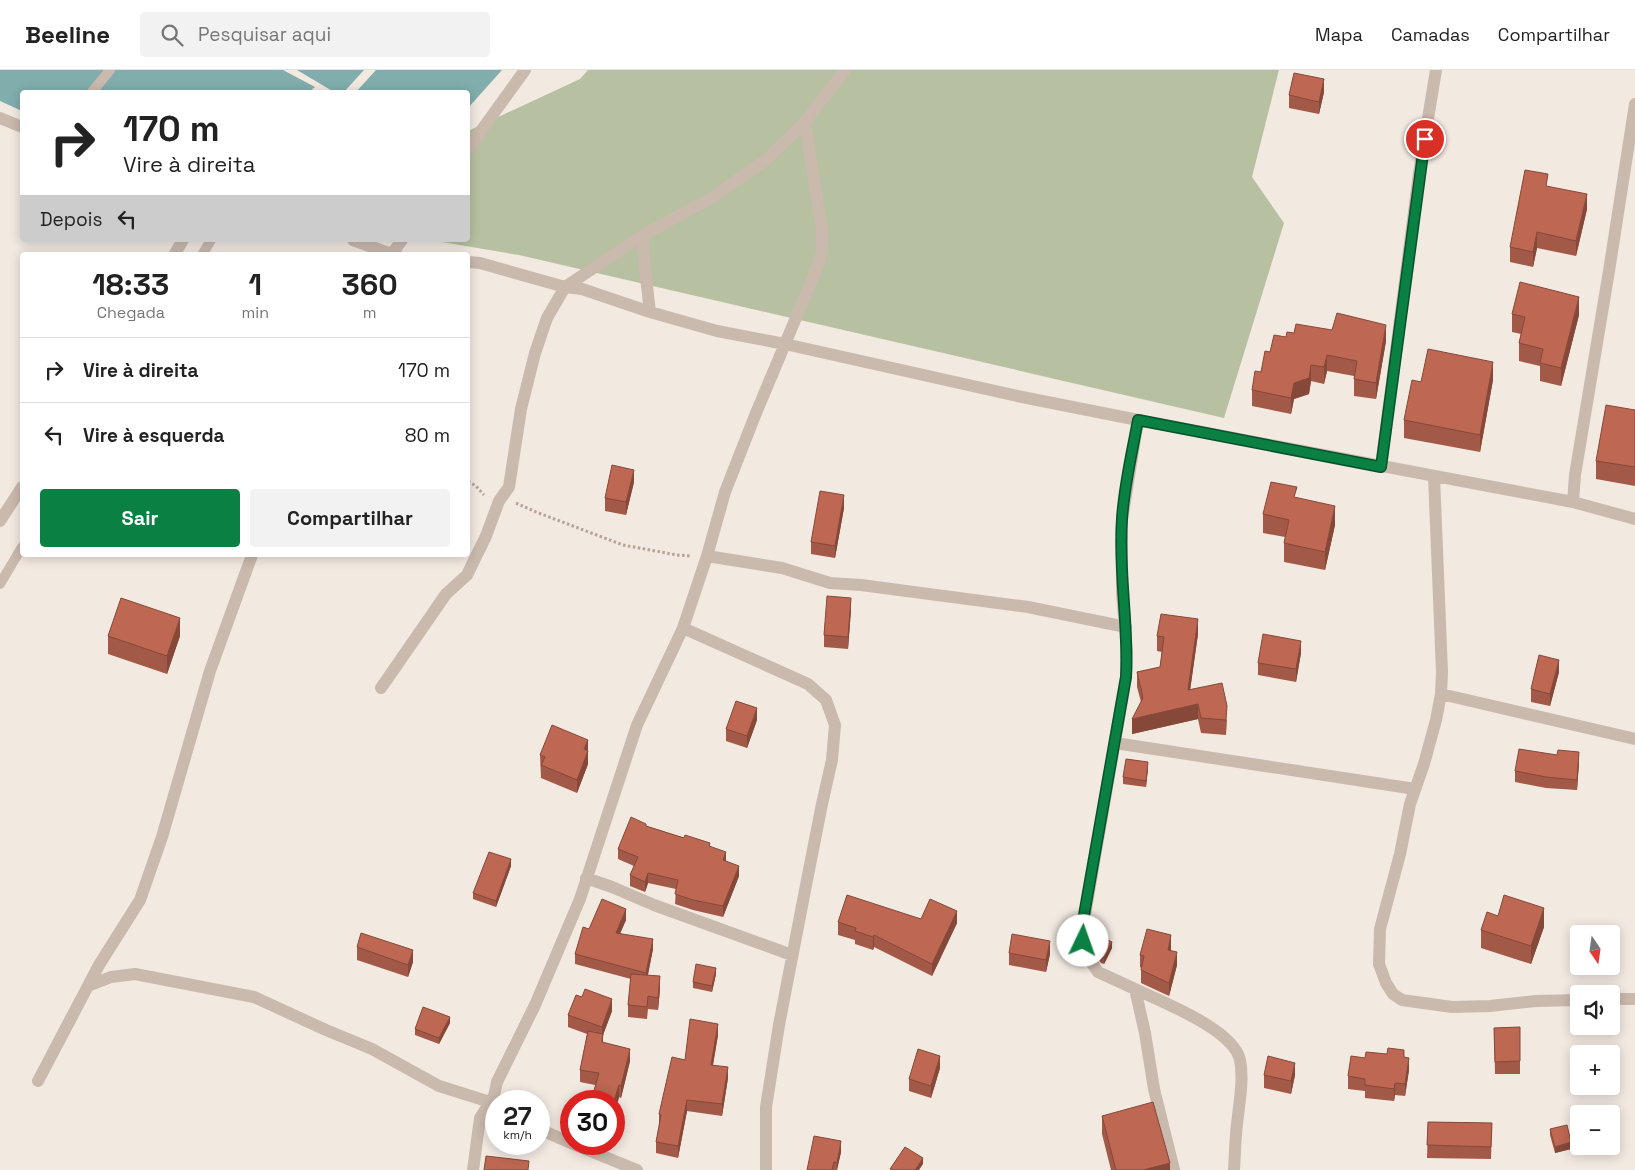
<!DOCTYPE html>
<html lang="pt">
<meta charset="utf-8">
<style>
:root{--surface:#fff;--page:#f2f2f2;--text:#222;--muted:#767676;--line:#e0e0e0;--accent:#0b8043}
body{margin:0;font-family:"Space Grotesk",sans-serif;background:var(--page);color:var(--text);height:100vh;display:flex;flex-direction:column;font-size:19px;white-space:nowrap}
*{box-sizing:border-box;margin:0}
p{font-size:16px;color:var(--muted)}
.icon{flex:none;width:28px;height:28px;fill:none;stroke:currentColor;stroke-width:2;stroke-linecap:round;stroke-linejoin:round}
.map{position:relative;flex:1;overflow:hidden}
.details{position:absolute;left:20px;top:182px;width:450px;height:305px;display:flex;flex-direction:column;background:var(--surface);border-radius:5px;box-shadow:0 2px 12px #0003}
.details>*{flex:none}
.top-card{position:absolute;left:20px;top:20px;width:450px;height:152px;border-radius:5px;box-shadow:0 2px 12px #0003;background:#fff;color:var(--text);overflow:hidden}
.needle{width:32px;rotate:167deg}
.fabs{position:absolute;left:1570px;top:855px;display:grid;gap:10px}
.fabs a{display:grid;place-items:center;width:50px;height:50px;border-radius:5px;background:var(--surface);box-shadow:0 2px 12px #0003;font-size:25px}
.speed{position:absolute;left:485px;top:1020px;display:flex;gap:10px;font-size:25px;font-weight:700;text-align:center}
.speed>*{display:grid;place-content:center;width:65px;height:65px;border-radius:50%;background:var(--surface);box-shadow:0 2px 12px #0003;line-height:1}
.speed small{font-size:12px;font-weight:400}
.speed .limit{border:8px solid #d22;background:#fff;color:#111}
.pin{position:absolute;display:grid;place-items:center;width:42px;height:42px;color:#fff;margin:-21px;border:2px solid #fff;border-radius:50%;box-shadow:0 1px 5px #0007}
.me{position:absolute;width:55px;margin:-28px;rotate:3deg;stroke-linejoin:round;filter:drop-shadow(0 0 4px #0008)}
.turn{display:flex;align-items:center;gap:18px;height:105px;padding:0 20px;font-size:22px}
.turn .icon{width:65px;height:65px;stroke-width:2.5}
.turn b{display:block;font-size:35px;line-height:42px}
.then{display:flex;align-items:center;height:48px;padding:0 20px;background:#0003;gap:10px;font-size:19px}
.eta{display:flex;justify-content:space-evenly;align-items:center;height:85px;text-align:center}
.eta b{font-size:30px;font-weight:700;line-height:35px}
.cta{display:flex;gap:10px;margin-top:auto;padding:10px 20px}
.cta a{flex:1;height:58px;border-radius:5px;background:var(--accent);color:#fff;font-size:20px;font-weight:700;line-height:58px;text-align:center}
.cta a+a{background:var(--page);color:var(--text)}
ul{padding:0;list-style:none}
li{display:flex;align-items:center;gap:15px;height:65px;padding:0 20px;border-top:1px solid var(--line)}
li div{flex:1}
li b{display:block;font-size:19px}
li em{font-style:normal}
header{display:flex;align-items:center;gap:30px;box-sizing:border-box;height:70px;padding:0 25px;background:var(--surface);border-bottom:1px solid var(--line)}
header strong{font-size:24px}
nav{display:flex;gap:28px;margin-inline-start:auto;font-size:18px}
.search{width:350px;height:45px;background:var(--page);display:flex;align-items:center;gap:12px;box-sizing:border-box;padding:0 18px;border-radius:5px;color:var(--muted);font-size:19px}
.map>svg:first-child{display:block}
</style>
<header>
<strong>Beeline</strong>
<div class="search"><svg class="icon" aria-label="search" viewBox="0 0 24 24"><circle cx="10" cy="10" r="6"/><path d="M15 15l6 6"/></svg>Pesquisar aqui</div>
<nav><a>Mapa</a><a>Camadas</a><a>Compartilhar</a></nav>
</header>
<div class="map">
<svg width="1635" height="1100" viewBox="0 0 1635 1100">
<rect width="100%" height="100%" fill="#f2e9e1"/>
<!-- green -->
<path fill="#b7c0a1" d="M588,0H1279L1252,107L1284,153L1224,348L519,185L430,170H468V61L580,9Z"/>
<!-- water -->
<path fill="#81adad" d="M0,0H283L315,17L309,22H22V41L0,31Z
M297,0H364L344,22H334Z
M376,0H502L468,38V22H356Z"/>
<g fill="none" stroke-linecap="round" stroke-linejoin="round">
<!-- path -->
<path stroke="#b5a397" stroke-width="3" stroke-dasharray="2.5 2.5" stroke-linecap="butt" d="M468,411L476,416L484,425
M516,433L536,442L623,475L677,485L691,486"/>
<!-- service -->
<path stroke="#cab9ad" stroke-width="10" d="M92,22L110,0
M202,185L211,170
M0,514L22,477"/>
<!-- minor -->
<path stroke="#cab9ad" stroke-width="12" d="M0,48L22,57
M468,79L525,0
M353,170L391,184L397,185
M174,185L183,170
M391,185L402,170
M468,192L480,193L565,217L582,219L650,242L717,261L785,274L1017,326L1138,350L1573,432L1635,449
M650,242L644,190L643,165L710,129L767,89L805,52L845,0
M1138,350L1122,450V523L1127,582L1126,607L1085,845L1083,871L1087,886L1098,902L1135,919L1145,963L1154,1019L1174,1100
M1381,397L1419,103L1436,0
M1434,406L1442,602L1441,624L1436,650L1424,694L1410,734L1400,784L1380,859L1379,894L1386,913L1393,924L1402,930L1452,937L1490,936L1536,931L1579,930
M1573,432L1575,405L1609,201L1635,34
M0,451L22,417
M707,486L782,498L830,513L861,515L1028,537L1126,557
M683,558L808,614L826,630L835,655L832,690L822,734L807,810L779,955L766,1037V1100
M381,618L446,524L467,505L486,466L499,431L509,417L521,339L535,283L547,248L565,217L643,165
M1441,624L1635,669
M1115,673L1415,719
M586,808L612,817L654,835L792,885
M88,916L111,907L135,904L254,927L326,960L372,979L439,1016L490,1032L496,1038
M1135,919C1162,932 1233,959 1240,990C1244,1010 1239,1034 1237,1054C1235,1070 1235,1085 1234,1100
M1611,929H1635
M38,1011L99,895L140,830L162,767L210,601L252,485
M539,1059L571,1073
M573,1074L637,1100
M473,1100L480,1048L494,1026L497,1012L535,935L580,829L637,655L683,558L707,486L725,422L756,343L819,193L822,179V161L805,52"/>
</g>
<!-- wall -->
<path fill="#a35947" d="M1324,22L1319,44L1289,38V25Z
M1548,117L1587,139L1576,186L1537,178L1533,197L1510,192V177Z
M1512,244L1579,245L1561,316L1540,311V296L1519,291V273L1521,264L1512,262Z
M1286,267L1386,271L1376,329L1354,326V306L1327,301L1324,314L1311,311L1309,324L1294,329L1291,344L1252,336V320L1270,282Z
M1493,310L1480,382L1404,368V350Z
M1635,340V416L1596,409V391Z
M634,412L626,445L605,441V428Z
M1297,428L1335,455L1325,500L1284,492V473L1285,467L1263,463V444Z
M844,438L835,488L811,484V472Z
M851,540L848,579L824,577V565Z
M1198,564L1190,620L1227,650L1226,665L1201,663L1198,649L1132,664L1141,632L1137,617V602L1160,597L1162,582L1157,581V566Z
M108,566H180L167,604L108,584Z
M1301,583L1296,612L1258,605V593Z
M1559,602L1550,636L1531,632V619Z
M757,650L747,678L726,671V659Z
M588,681V694L577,723L541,708L540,685Z
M1579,692L1577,720L1546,718L1515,712V701Z
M1148,698L1146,717L1123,714V707Z
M646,756L710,776L726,791L739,806L723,847L693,840L675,834L676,819L648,813L645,822L630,816V805L634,796L618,789V779Z
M511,796L496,837L473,829V823Z
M1498,846L1544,857L1531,894L1481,878V860Z
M921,849L957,853L932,906L874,877L873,880L855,874V870L838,865V852Z
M626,850L620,863L653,879L648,905L660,919L658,940L648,939L647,949L628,947V935L631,909L575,894V884L589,859Z
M1094,873L1112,878L1104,894L1101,893L1094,883Z
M357,877L413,892L408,907L357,890Z
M1171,878V881L1177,895L1169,926L1141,913V898L1140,897V885Z
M1009,883L1050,884L1046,902L1009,895Z
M716,904L712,922L693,918V912Z
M612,941L603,965V972L630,991L621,1028L595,1015L580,1012V1000L587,964L568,957V945Z
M450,953L439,974L415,965V959Z
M1520,957V1004H1495L1494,958Z
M718,965L713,995L728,1008L722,1046L687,1041L678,1088L656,1083V1072L659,1056V1044L685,990Z
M1404,987L1409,1000L1405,1026L1395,1025L1394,1031L1365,1028V1021L1348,1019V1006L1365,988Z
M940,998L931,1028L909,1021V1009Z
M1264,1005H1295L1291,1024L1264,1018Z
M1102,1046L1170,1100H1111L1102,1064Z
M1428,1052L1492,1053L1491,1089L1427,1088Z
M1550,1059L1571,1079L1555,1083L1550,1065Z
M841,1082L837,1100H807Z"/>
<!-- shaded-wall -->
<path fill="#854839" d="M1324,9V22L1319,44V32Z
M1587,124V139L1576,186V171Z
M1537,162V178L1533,197V182Z
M1579,227V245L1561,316V298Z
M1386,255V271L1376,329V313Z
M1327,285V301L1324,314V297Z
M1493,292V310L1480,382V365Z
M1311,295V311L1309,324L1294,329L1291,344V328L1294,313Z
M634,400V412L626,445V432Z
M844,425V438L835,488V476Z
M1335,436V455L1325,500V482Z
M851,528V540L848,579V567Z
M180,548V566L167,604V586Z
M1198,549V564L1188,635V620Z
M1301,571V583L1296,612V599Z
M1559,590V602L1550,636V624Z
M1198,634V649L1132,664V649Z
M757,638V650L747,678V666Z
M588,670V682L584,679Z
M588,681V694L577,723V710Z
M1579,682V692L1577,720V710Z
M1148,692V698L1146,717V711Z
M726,782V793L723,790Z
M511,789V796L496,837V831Z
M739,796V806L723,847V836Z
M648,803V813L645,822V812Z
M1544,838V857L1531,894V876Z
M626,839V850L616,873V863Z
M957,841V853L932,906V894Z
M874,865V877L873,880V867Z
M1171,865V878L1168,892V880Z
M653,869V879L646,913V903Z
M1050,871V884L1046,902V890Z
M1112,872V878L1104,894V888Z
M413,880V892L408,907V895Z
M1177,882V895L1169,926V913Z
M716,898V904L712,922V916Z
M660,906V919L658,940V928Z
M612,929V941L603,965V976L602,984V957Z
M450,947V953L439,974V968Z
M718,954V965L711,1006V995Z
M630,979V991L621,1028V1016Z
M940,986V998L931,1028V1016Z
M1409,988V1000L1405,1026V1014Z
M1295,993V1005L1291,1024V1011Z
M728,997V1008L722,1046V1034Z
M1395,1013V1025L1394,1031V1019Z
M619,1015V1028L614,1043V1031Z
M687,1030V1041L678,1088V1076Z
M841,1071V1082L837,1100V1093Z
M1571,1072V1079L1555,1083V1077Z
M923,1088V1094L919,1100H915Z
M1170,1093V1100H1143Z"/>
<!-- building -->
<path fill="#be6752" stroke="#854839" d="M1294,3L1324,9L1319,32L1289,25Z
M1525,100L1548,104L1546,116L1587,124L1576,171L1537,162L1533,182L1510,177Z
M1520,212L1579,227L1561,298L1540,293L1543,279L1519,273L1525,247L1512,244Z
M1337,243L1386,255L1376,313L1354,309L1357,291L1327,285L1324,297L1311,295L1309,308L1294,313L1291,328L1252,320L1255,301L1261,302L1265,281L1270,282L1274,265L1286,267L1287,262L1294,263L1296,254L1332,260Z
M1428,279L1493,292L1480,365L1404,350L1412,310L1421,312Z
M1606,335L1635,340V397L1596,391Z
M612,395L634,400L626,432L605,428Z
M1271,412L1297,417L1294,427L1335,436L1325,482L1284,473L1289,450L1263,444Z
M820,421L844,425L835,476L811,472Z
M827,526L851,528L848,567L824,565Z
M121,528L180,548L167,586L108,566Z
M1161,544L1198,549L1188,620L1222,613L1227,636L1226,650L1201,648L1198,634L1132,649L1143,628L1137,602L1160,597L1164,567L1157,566Z
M1263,564L1301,571L1296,599L1258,593Z
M1539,585L1559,590L1550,624L1531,619Z
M736,631L757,638L747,666L726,659Z
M552,655L588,670L584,679L588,681L577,710L541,695L545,687L540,685Z
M1519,679L1557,685L1558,680L1579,682L1577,710L1546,707L1515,701Z
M1126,689L1148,692L1146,711L1123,707Z
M631,747L646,754V756L684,768L685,765L710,773L709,776L726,782L723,790L739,796L723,836L693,830L675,824L678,810L648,803L645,812L630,805L638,787L618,779Z
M489,782L511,789L496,831L473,823Z
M847,825L921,849L930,829L957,841L932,894L874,865L873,867L855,861L856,858L838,852Z
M1504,825L1544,838L1531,876L1481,860L1487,842L1498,846Z
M602,829L626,839L616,863L653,869L646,903L575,884L583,857L589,859Z
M1147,859L1171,865L1168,880L1177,882L1169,913L1141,900L1144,886L1140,885Z
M361,863L413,880L408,895L357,877Z
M1012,864L1050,871L1046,890L1009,883Z
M1097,865L1112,872L1104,888L1101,886L1094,876V873Z
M696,894L716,898L712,916L693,912Z
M631,904L660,906L658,928L648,926L647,937L628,935Z
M585,919L612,929L602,957L568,945L576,925L582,927Z
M423,937L450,947L439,968L415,959Z
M690,949L718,954L711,995L728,997L722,1034L687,1030L678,1076L656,1072L661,1045L659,1044L672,987L685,990Z
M1520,957V991L1495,992L1494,958Z
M588,961L603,964L602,972L630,979L621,1016L619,1015L614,1031H591L599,1003L580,1000Z
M1388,978L1404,980V987L1409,988L1405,1014L1395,1013L1394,1019L1365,1015V1009L1348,1006L1351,986L1365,988L1366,982L1387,984Z
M918,979L940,986L931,1016L909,1009Z
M1268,986L1295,993L1291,1011L1264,1005Z
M1153,1032L1170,1093L1143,1100H1116L1102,1046Z
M1428,1052L1492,1053L1491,1077L1427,1075Z
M1567,1055L1571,1072L1555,1077L1550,1059Z
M814,1066L841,1071L837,1093L834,1092L832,1100H807Z
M905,1077L923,1088L915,1100H892L890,1099Z
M486,1086L529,1091L528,1100H484Z"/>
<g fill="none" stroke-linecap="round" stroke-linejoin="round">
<defs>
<path id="route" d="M1083,871L1084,845L1126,607C1129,554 1118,502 1122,449C1124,416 1132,383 1138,350L1381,397L1425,69"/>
</defs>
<!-- route casing -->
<use href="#route" stroke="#07532c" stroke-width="12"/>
<!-- route -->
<use href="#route" stroke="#0b8043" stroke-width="9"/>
</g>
</svg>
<div class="fabs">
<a><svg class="needle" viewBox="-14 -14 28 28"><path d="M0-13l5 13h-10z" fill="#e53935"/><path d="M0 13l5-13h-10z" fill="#767676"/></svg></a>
<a><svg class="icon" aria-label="sound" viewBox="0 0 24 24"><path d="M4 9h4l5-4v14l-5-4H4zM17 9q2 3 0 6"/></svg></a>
<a>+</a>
<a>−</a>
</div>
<div class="speed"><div>27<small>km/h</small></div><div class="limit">30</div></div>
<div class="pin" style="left:1425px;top:69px;background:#d93025"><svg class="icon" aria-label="arrive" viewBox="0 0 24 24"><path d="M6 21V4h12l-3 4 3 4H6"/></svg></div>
<svg class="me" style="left:1083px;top:871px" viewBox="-20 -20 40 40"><circle r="19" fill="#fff"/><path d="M0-13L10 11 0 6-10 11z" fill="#0b8043"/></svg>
<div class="top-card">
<div class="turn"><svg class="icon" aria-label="right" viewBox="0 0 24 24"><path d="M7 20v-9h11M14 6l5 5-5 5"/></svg><div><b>170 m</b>Vire à direita</div></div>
<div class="then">Depois<svg class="icon" aria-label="left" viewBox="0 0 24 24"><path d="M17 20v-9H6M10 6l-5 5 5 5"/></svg></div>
</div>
<section class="details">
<div class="eta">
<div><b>18:33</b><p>Chegada</p></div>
<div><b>1</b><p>min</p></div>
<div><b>360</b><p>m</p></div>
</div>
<ul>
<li><svg class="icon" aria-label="right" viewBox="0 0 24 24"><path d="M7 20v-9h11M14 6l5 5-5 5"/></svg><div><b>Vire à direita</b></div><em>170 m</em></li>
<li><svg class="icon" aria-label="left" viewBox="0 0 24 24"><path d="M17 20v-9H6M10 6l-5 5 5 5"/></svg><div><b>Vire à esquerda</b></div><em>80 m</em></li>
</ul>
<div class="cta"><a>Sair</a><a>Compartilhar</a></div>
</section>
</div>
